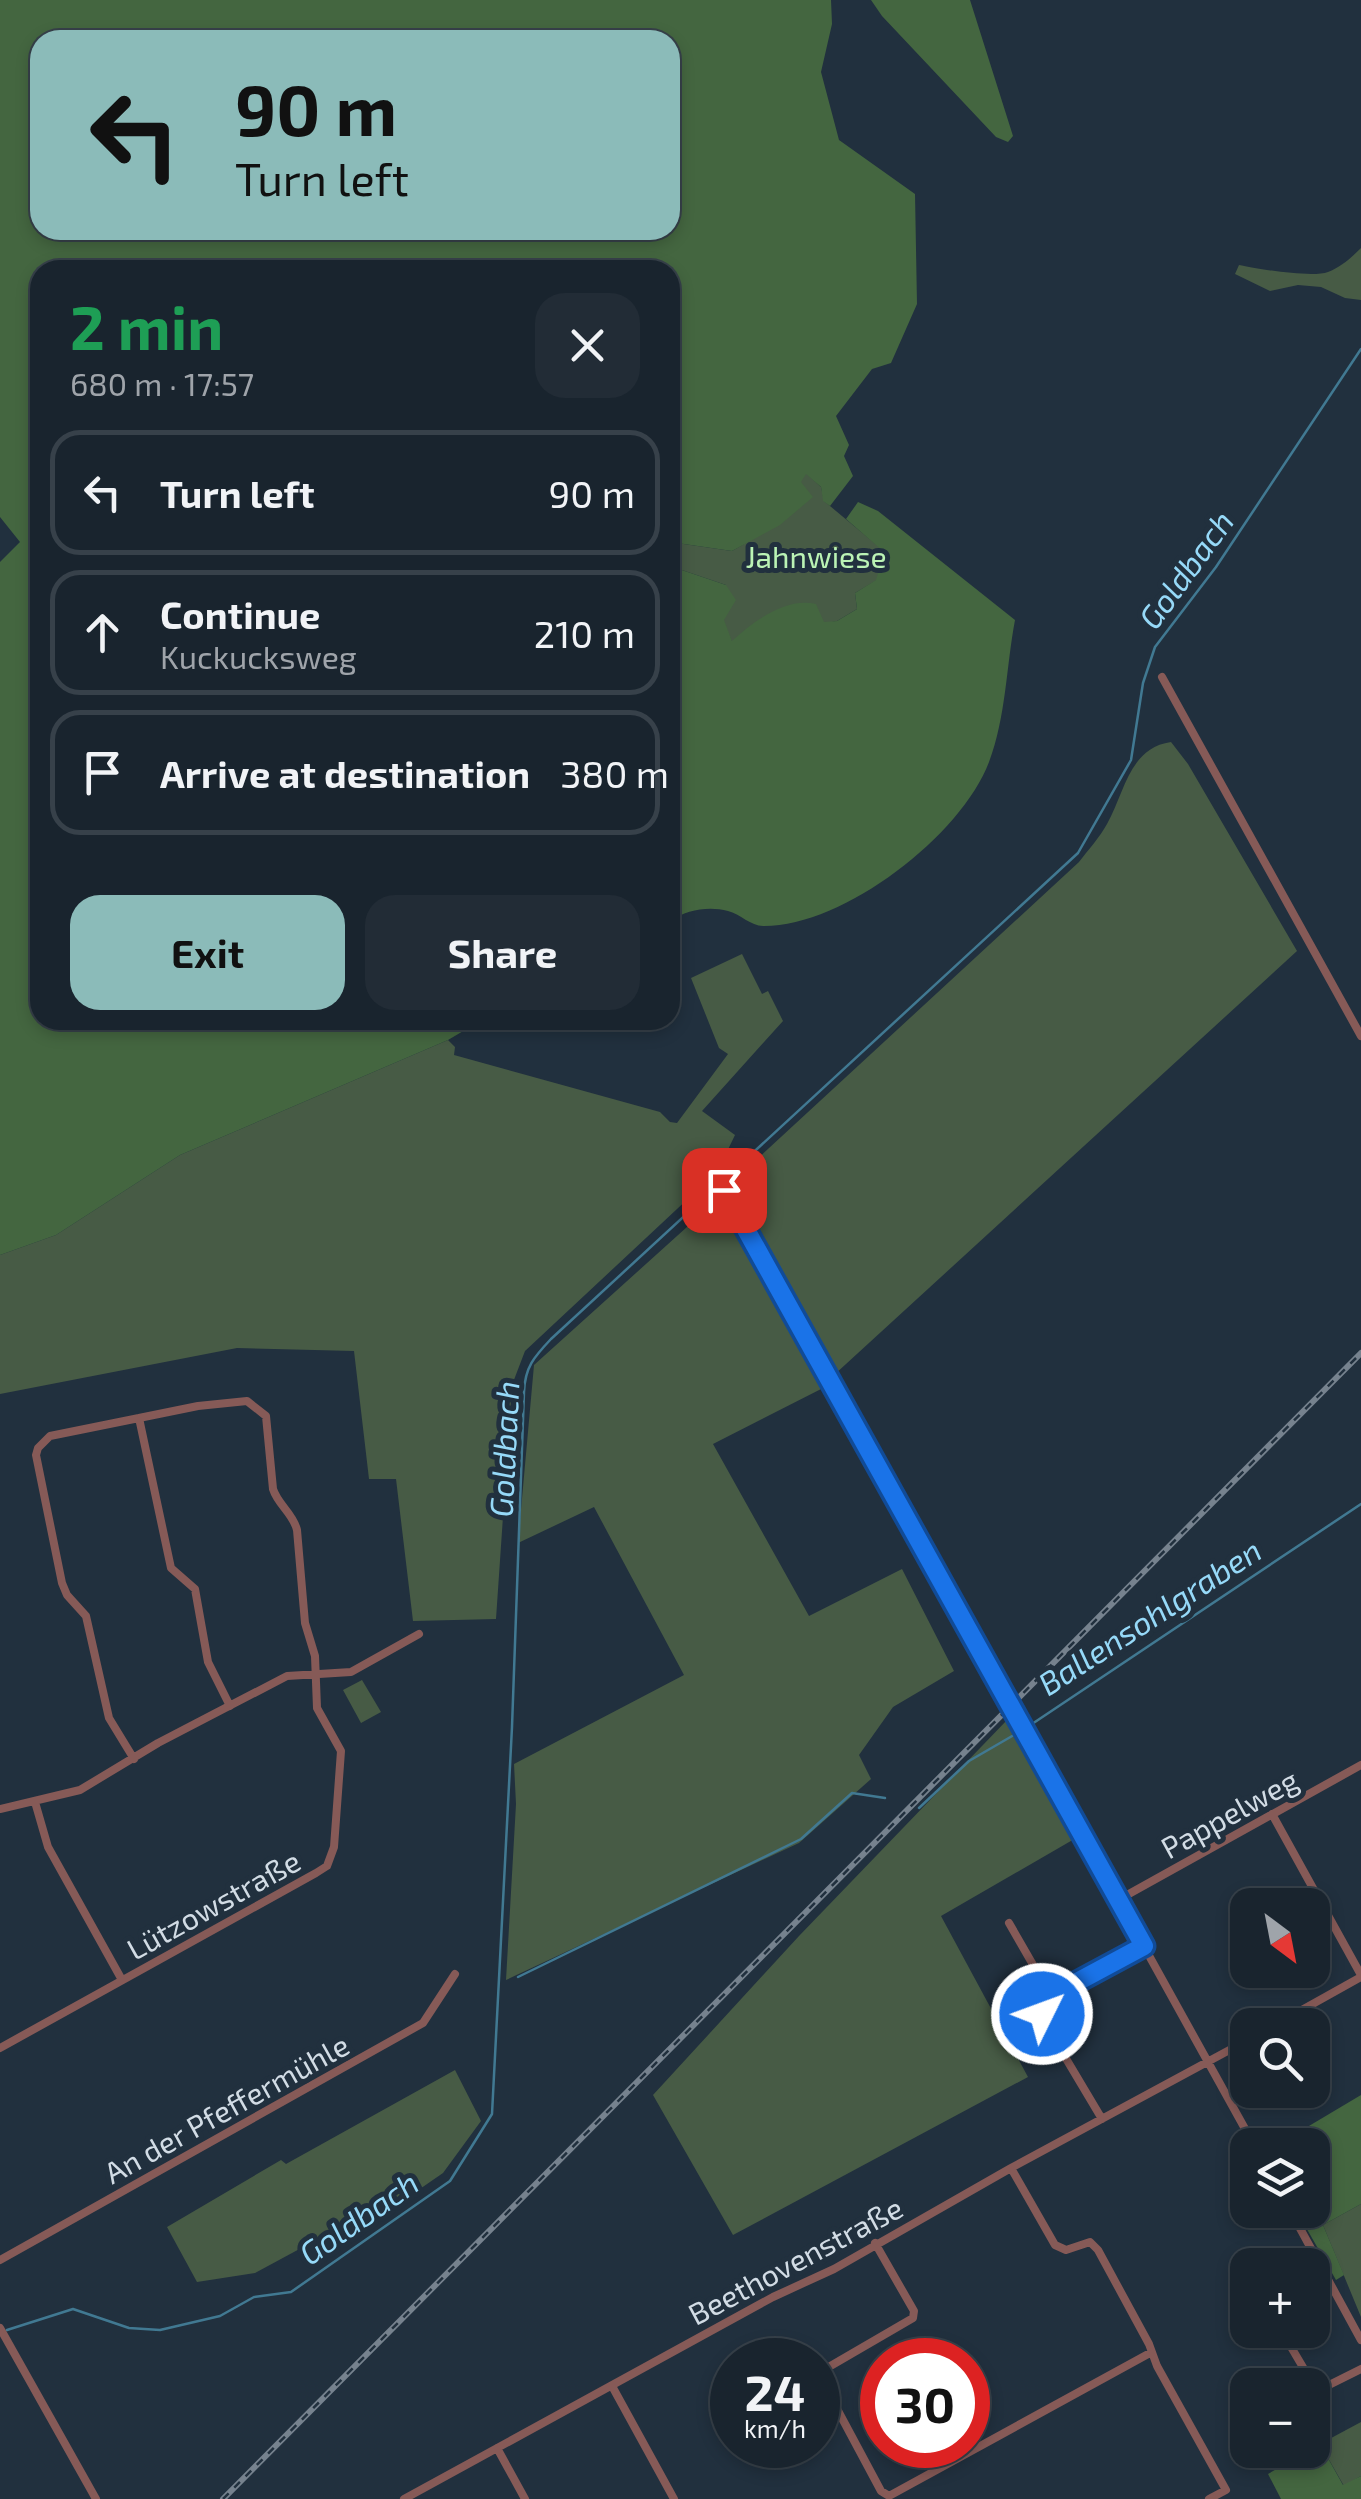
<!DOCTYPE html>
<meta charset="utf-8">
<style>
:root{--surface:#19242e;--page:#222c36;--text:#f1f3f6;--muted:#9fa4aa;--line:#37414a;--accent:#8bbbb9}
body{margin:0;font-family:"Exo 2",sans-serif;background:var(--page);color:var(--text);height:100vh;display:flex;flex-direction:column;font-size:38px;white-space:nowrap}
*{box-sizing:border-box;margin:0}
p{font-size:32px;color:var(--muted)}
.icon{flex:none;width:55px;height:55px;fill:none;stroke:currentColor;stroke-width:2;stroke-linecap:round;stroke-linejoin:round}
.map{position:relative;flex:1;overflow:hidden}
.sheet{position:absolute;left:30px;top:260px;width:650px;height:770px;display:flex;flex-direction:column;background:var(--surface);border-radius:30px;box-shadow:0 5px 15px #0003,0 0 0 2px var(--line)}
.sheet>*{flex:none}
.guide{position:absolute;left:30px;top:30px;width:650px;height:210px;border-radius:30px;box-shadow:0 5px 15px #0003,0 0 0 2px var(--line);background:#8bbbb9;color:#111;overflow:hidden}
.needle{width:65px;rotate:148deg}
.buttons{position:absolute;left:1230px;top:1888px;display:grid;gap:20px}
.buttons a{display:grid;place-items:center;width:100px;height:100px;border-radius:20px;background:var(--surface);box-shadow:0 5px 15px #0003,0 0 0 2px var(--line);font-size:50px}
.speed{position:absolute;left:710px;top:2338px;display:flex;gap:20px;font-size:50px;font-weight:700;text-align:center}
.speed>*{display:grid;place-content:center;width:130px;height:130px;border-radius:50%;background:var(--surface);box-shadow:0 5px 15px #0003,0 0 0 2px var(--line);line-height:1}
.speed small{font-size:25px;font-weight:400}
.speed .limit{border:15px solid #d22;background:#fff;color:#111}
.pin{position:absolute;display:grid;place-items:center;width:85px;height:85px;color:#fff;margin:-42px;border-radius:20px;box-shadow:0 5px 15px #0006}
.me{position:absolute;width:110px;margin:-55px;rotate:48deg;stroke-linejoin:round;filter:drop-shadow(0 0 8px #0008)}
.turn{display:flex;align-items:center;gap:35px;height:210px;padding:0 40px;font-size:45px}
.turn .icon{width:130px;height:130px;stroke-width:2.5}
.turn b{display:block;font-size:70px;line-height:85px}
.round{display:grid;place-items:center;flex:none;width:105px;height:105px;border-radius:30px;background:var(--page)}
.summary{display:flex;align-items:center;justify-content:space-between;height:170px;padding:0 40px}
h1{font-size:60px;font-weight:700;line-height:75px;color:#1e9e55}
.button{display:flex;gap:20px;margin-top:auto;padding:20px 40px}
.button a{flex:1;height:115px;border-radius:30px;background:var(--accent);color:#111;font-size:40px;font-weight:700;line-height:115px;text-align:center}
.button a+a{background:var(--page);color:var(--text)}
ul{padding:0;list-style:none}
li{display:flex;align-items:center;gap:30px;height:125px;margin:0 20px 15px;padding:0 20px;border:5px solid var(--line);border-radius:30px}
li div{flex:1}
li b{display:block;font-size:38px}
li em{font-style:normal}
.map>svg:first-child{display:block}
</style>
<div class="map">
<svg width="1361" height="2499" viewBox="0 0 1361 2499">
<rect width="100%" height="100%" fill="#21303e"/>
<!-- green -->
<path fill="#475b45" d="M1361,248V300L1345,298L1321,287L1298,285L1270,291L1235,274L1239,265C1258,269 1312,278 1328,272C1341,267 1351,258 1361,248Z
M806,473L821,487L824,501L884,551L877,580L855,593L857,609L837,621L732,642L723,620L726,585L670,566V542L732,551L751,540Z
M1171,742L1188,764L1297,951L834,1375L729,1185L1079,862C1088,850 1100,837 1107,824C1125,792 1129,748 1171,742Z
M742,954L762,994L768,991L783,1021L702,1111L735,1135L721,1164L707,1181L525,1351L512,1385L496,1619L413,1621L396,1479H369L354,1351L237,1348L0,1394V1255L56,1235L180,1155L448,1040L455,1047L454,1055L660,1112L670,1122L677,1123L728,1054L719,1048L691,978Z
M718,1199L825,1387L713,1444L809,1616L902,1569L954,1671L893,1707L859,1755L871,1779L799,1843L506,1980L516,1804L514,1764L684,1675L594,1507L518,1543L534,1365Z
M362,1680L381,1712L361,1723L343,1690Z
M1008,1719L1076,1838L941,1916L1028,2077L733,2235L653,2095L799,1936Z
M455,2070L481,2121L443,2173L362,2229L355,2219L255,2273L197,2282L167,2227L281,2160L286,2164Z
M1361,2204V2317L1323,2225Z
M1361,2422V2476L1344,2486L1320,2444Z"/>
<!-- forest -->
<path fill="#446640" fill-rule="evenodd" d="M0,0H831L832,24L821,72L839,140L915,194L917,304L891,363L872,369L836,416L849,445L844,456L853,476L830,506L823,501L821,487L806,474L801,482L813,497L780,525L732,551L670,542V270H40V1020H482L448,1040L180,1155L56,1235L0,1255V562L20,542L0,517ZM40,40H670V230H40Z
M871,0H970L1013,136L1008,142L996,137L882,16Z
M858,502L878,511L1015,620C1006,668 1006,717 989,762C961,836 843,927 763,926C751,926 740,914 728,911C708,906 687,910 670,921V566L726,585L736,600L724,620L732,641C753,622 785,597 816,604L824,622L837,621L857,609L855,593L876,580L884,552L846,519Z
M1361,2095V2204L1323,2225L1344,2275L1336,2280L1296,2210H1312V2145H1277Z
M1320,2444L1343,2485L1361,2476V2499H1281L1268,2474Z"/>
<g fill="none" stroke-linecap="round" stroke-linejoin="round">
<!-- stream -->
<path stroke="#417992" stroke-width="2.5" d="M1026,1728L1361,1504
M919,1808L969,1761L1019,1732
M518,1977L801,1839L852,1793L885,1798
M7,2330L73,2309L129,2328L160,2330L220,2316L254,2297L291,2292L450,2181L492,2114L512,1727L524,1392C525,1367 534,1357 551,1339L1078,853L1131,760L1143,683L1155,647L1216,567L1361,349"/>
<!-- minor -->
<path stroke="#865a57" stroke-width="8" d="M1162,677L1361,1036
M724,1189L1254,2145
M134,1759L109,1718L86,1616L67,1595L62,1583L36,1455L38,1448L50,1436L139,1418L171,1568L195,1589L208,1662L230,1706
M35,1802L48,1847L122,1980
M0,1809L80,1790L158,1743L287,1676L351,1672L419,1634
M1272,1814L1361,1975
M1118,1900L1361,1765
M1009,1923L1051,1996
M1275,2025L1361,1977
M0,2048L316,1873L327,1866L334,1847L341,1751L317,1708L315,1656L305,1623L297,1530C293,1513 278,1505 273,1489L266,1416L247,1401L198,1406L139,1418
M1102,2119L1043,2020L1042,2007L1051,1996L1143,1946
M1011,2168L1055,2245L1066,2250L1090,2242L1098,2250L1149,2344L1157,2366L1226,2490L1209,2499
M1290,2210L1361,2340
M875,2243L914,2311L913,2318L827,2368L821,2379L881,2491L889,2496L1150,2353
M0,2260L423,2023L455,1974
M0,2328L96,2499
M1281,2330L1317,2391L1361,2369
M612,2386L674,2499
M497,2448L525,2499
M404,2499L773,2297L834,2269L1011,2168L1248,2040"/>
<defs>
<path id="rail" d="M223,2499L1361,1353"/>
</defs>
<!-- rail casing -->
<use href="#rail" stroke="#76828e" stroke-width="6"/>
<!-- rail -->
<use href="#rail" stroke="#21303e" stroke-width="2.5" stroke-dasharray="8" stroke-linecap="butt"/>
</g>
<g fill="none" stroke-linecap="round" stroke-linejoin="round">
<defs>
<path id="route" d="M724,1190L1144,1946L1051,1996L1044,2001L1042,2014"/>
</defs>
<!-- route casing -->
<use href="#route" stroke="#114b97" stroke-width="25"/>
<!-- route -->
<use href="#route" stroke="#1a73e8" stroke-width="18"/>
</g>
<g text-anchor="middle" dominant-baseline="central" stroke-width="10" stroke-linejoin="round" paint-order="stroke">
<!-- park labels -->
<g font-size="30" fill="#bbf3b5" stroke="#21303e">
<text x="816" y="556">Jahnwiese</text>
</g>
<!-- street labels -->
<g font-size="30" fill="#d2dce5" stroke="#21303e">
<text transform="translate(1229 1813) rotate(-29)">Pappelweg</text>
<text transform="translate(213 1904) rotate(-29)">Lützowstraße</text>
<text transform="translate(226 2108) rotate(-29)">An der Pfeffermühle</text>
<text transform="translate(795 2260) rotate(-28)">Beethovenstraße</text>
</g>
<!-- water labels -->
<g font-size="32" font-style="italic" fill="#96d9f8" stroke="#21303e">
<text transform="translate(1185 569) rotate(-54)">Goldbach</text>
<text transform="translate(503 1449) rotate(-87)">Goldbach</text>
<text transform="translate(1149 1616) rotate(-33)">Ballensohlgraben</text>
<text transform="translate(358 2217) rotate(-35)">Goldbach</text>
</g>
</g>
</svg>
<div class="buttons">
<a><svg class="needle" viewBox="-14 -14 28 28"><path d="M0-13l5 13h-10z" fill="#e53935"/><path d="M0 13l5-13h-10z" fill="#9fa4aa"/></svg></a>
<a><svg class="icon" aria-label="search" viewBox="0 0 24 24"><circle cx="10" cy="10" r="6"/><path d="M15 15l6 6"/></svg></a>
<a><svg class="icon" aria-label="layers" viewBox="0 0 24 24"><path d="M12 4l9 5-9 5-9-5zM3 14l9 5 9-5"/></svg></a>
<a>+</a>
<a>−</a>
</div>
<div class="speed"><div>24<small>km/h</small></div><div class="limit">30</div></div>
<div class="pin" style="left:724px;top:1190px;background:#d93025"><svg class="icon" aria-label="arrive" viewBox="0 0 24 24"><path d="M6 21V4h12l-3 4 3 4H6"/></svg></div>
<svg class="me" style="left:1042px;top:2014px" viewBox="-20 -20 40 40"><circle r="17" fill="#1a73e8" stroke="#fff" stroke-width="3"/><path d="M0-11L8 9 0 5-8 9z" fill="#fff"/></svg>
<div class="guide">
<div class="turn"><svg class="icon" aria-label="left" viewBox="0 0 24 24"><path d="M17 20v-9H6M10 6l-5 5 5 5"/></svg><div><b>90 m</b>Turn left</div></div>
</div>
<section class="sheet">
<div class="summary"><div><h1>2 min</h1><p>680 m · 17:57</p></div><a class="round"><svg class="icon" aria-label="close" viewBox="0 0 24 24"><path d="M6 6l12 12M18 6L6 18"/></svg></a></div>
<ul>
<li><svg class="icon" aria-label="left" viewBox="0 0 24 24"><path d="M17 20v-9H6M10 6l-5 5 5 5"/></svg><div><b>Turn left</b></div><em>90 m</em></li>
<li><svg class="icon" aria-label="ahead" viewBox="0 0 24 24"><path d="M12 20V5M6 11l6-6 6 6"/></svg><div><b>Continue</b><p>Kuckucksweg</p></div><em>210 m</em></li>
<li><svg class="icon" aria-label="arrive" viewBox="0 0 24 24"><path d="M6 21V4h12l-3 4 3 4H6"/></svg><div><b>Arrive at destination</b></div><em>380 m</em></li>
</ul>
<div class="button"><a>Exit</a><a>Share</a></div>
</section>
</div>
